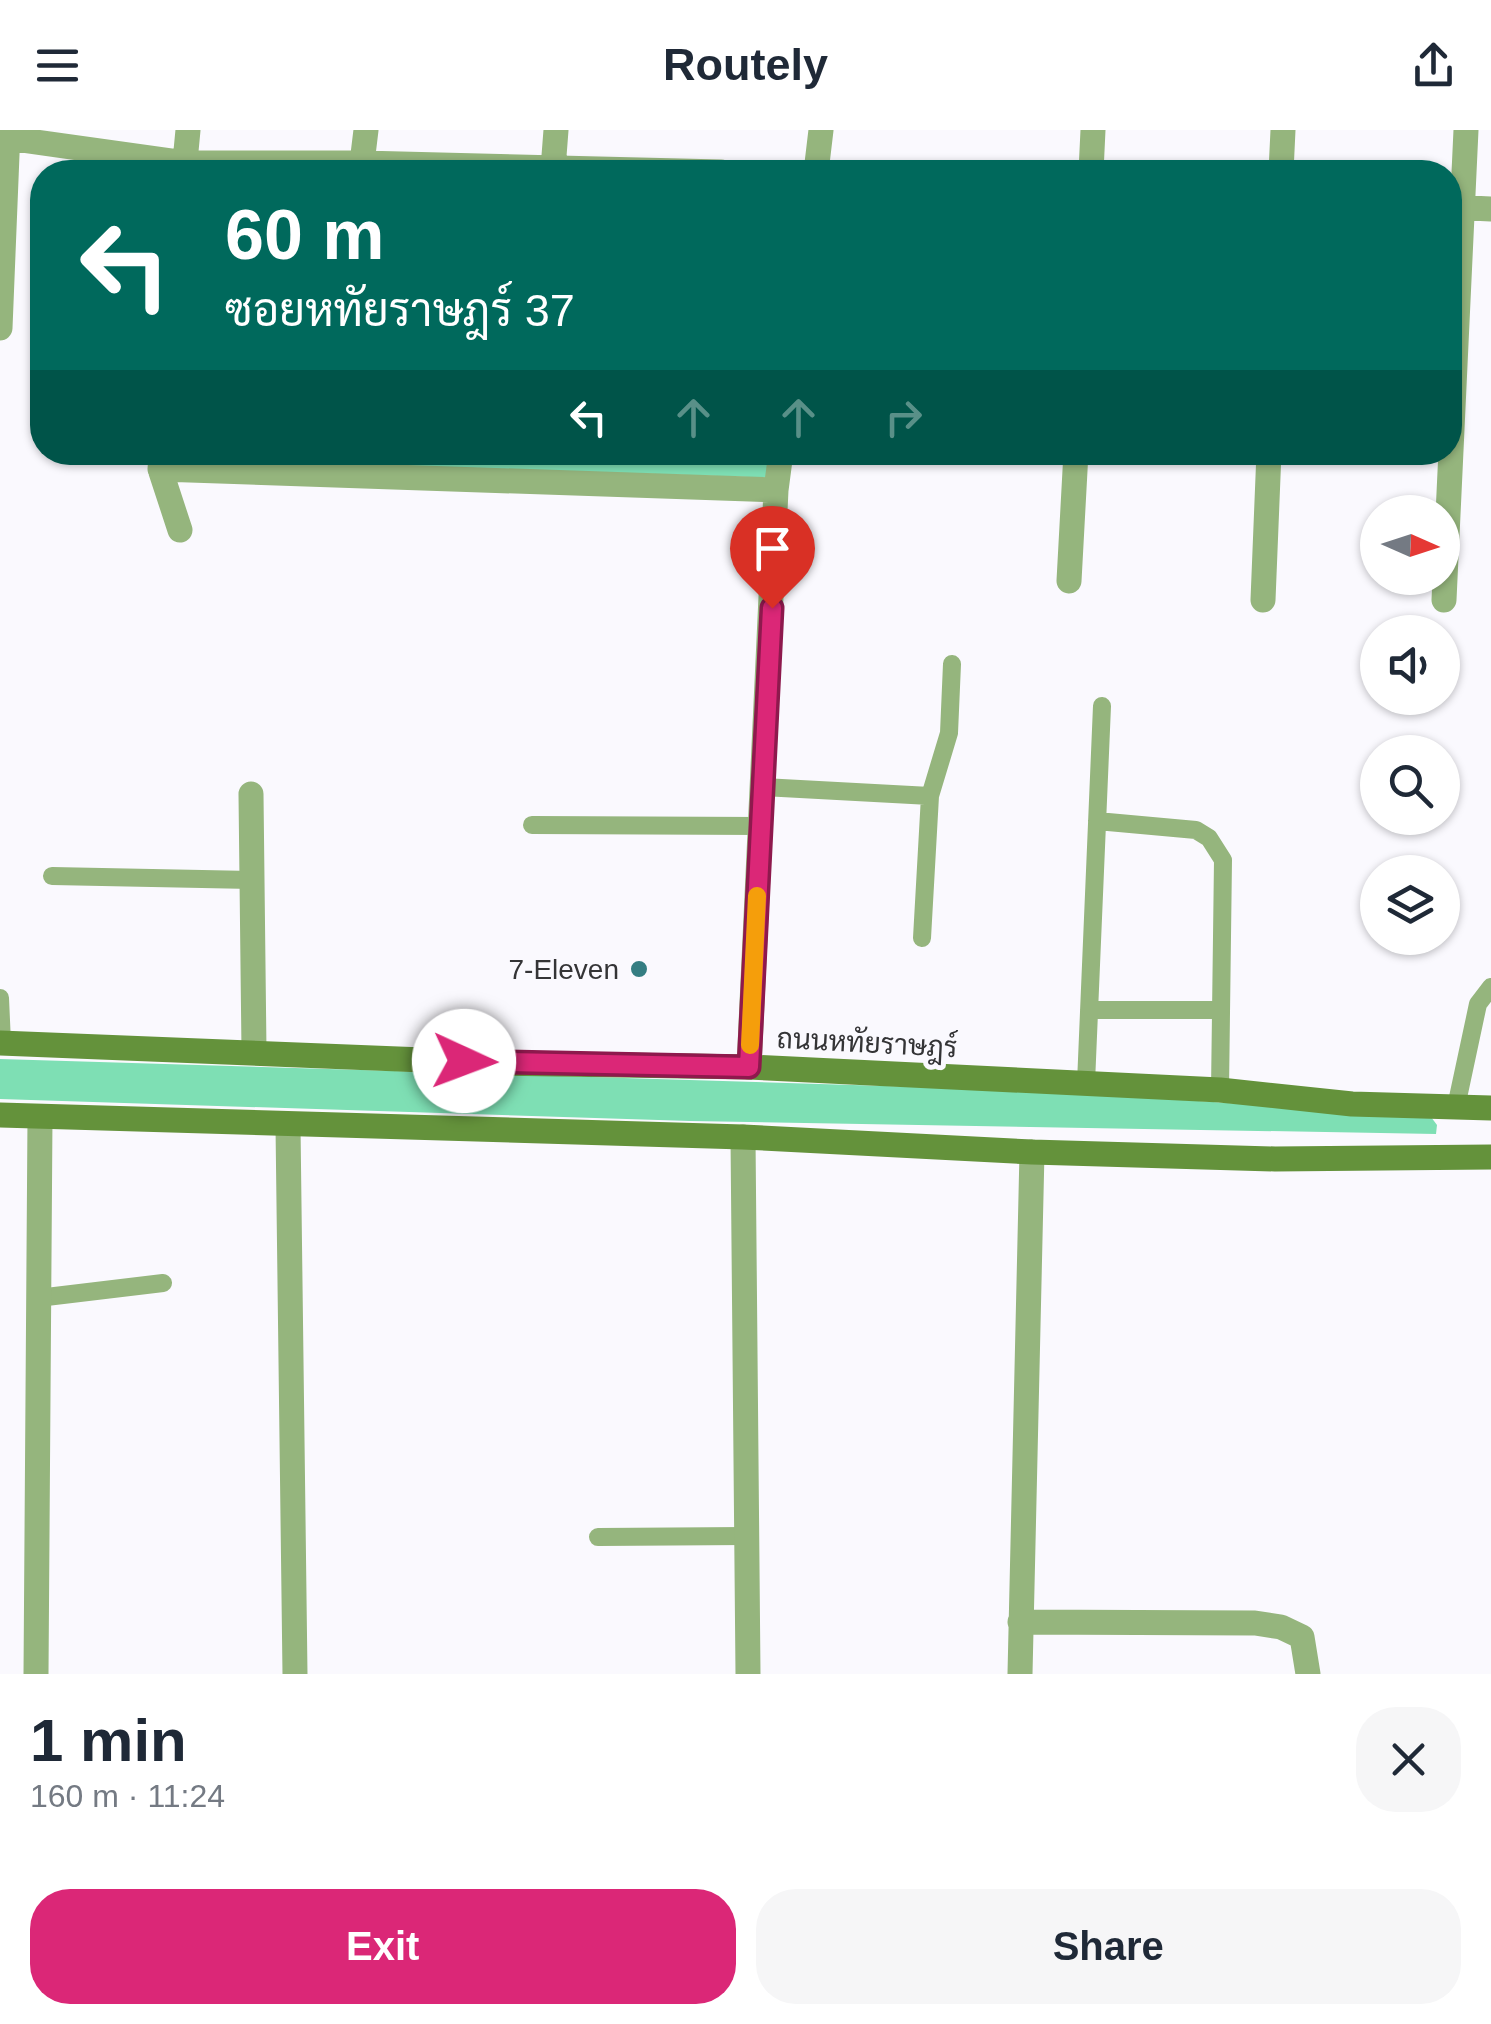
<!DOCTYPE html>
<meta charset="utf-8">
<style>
:root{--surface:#fff;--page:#f6f6f7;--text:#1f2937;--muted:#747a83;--accent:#db2777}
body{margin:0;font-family:Arial,Sarabun,sans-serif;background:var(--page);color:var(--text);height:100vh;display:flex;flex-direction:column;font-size:38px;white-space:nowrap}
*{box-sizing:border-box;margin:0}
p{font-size:32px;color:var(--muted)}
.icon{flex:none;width:55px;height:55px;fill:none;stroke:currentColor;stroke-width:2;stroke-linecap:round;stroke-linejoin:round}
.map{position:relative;height:1544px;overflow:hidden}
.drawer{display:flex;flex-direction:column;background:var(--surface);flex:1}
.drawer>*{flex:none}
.hud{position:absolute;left:30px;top:30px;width:1432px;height:305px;border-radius:40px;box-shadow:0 2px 8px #0004;background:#00695c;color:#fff;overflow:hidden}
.needle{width:65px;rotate:93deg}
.tools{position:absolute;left:1360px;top:365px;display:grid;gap:20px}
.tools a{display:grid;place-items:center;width:100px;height:100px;border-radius:50%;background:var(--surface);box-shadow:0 2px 8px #0004;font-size:50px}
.pin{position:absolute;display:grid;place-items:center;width:85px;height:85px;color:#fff;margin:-102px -42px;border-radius:50% 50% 50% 0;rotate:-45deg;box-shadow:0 0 10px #0007}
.pin .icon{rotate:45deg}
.me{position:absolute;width:110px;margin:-55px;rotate:92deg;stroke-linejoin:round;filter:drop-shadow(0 0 8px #0008)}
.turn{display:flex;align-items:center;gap:35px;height:210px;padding:0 30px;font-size:45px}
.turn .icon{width:130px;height:130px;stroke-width:2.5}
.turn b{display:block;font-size:70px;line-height:85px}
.lanes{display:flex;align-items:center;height:95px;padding:0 30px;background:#0003;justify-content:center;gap:50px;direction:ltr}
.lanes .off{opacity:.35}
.round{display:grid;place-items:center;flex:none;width:105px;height:105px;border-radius:40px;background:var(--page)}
.summary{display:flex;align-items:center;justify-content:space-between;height:170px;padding:0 30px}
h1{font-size:60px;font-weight:600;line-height:75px}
.cta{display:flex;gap:20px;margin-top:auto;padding:20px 30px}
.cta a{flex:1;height:115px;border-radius:40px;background:var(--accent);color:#fff;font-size:40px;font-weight:600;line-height:115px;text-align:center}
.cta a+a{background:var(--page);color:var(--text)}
header{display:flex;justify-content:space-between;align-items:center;height:130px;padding:0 30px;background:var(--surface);font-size:45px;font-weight:600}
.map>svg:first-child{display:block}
</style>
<header><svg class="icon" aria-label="menu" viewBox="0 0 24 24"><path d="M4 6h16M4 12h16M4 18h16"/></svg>Routely<svg class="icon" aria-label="share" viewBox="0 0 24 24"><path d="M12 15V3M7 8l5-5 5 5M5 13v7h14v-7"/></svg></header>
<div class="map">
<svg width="1491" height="1544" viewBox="0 0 1491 1544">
<rect width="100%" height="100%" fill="#faf9fe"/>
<!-- green -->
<path fill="#7edfb4" d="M281,322L779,323L777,348L281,332Z
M0,929L1051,961L1431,987L1437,995L1436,1004L690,991L0,969Z"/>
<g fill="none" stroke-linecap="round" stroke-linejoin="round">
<!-- lane -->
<path stroke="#95b57d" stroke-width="18" d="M763,657L930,666
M1097,691L1196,700L1209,708L1223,730L1220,960
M532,695L761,696
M52,746L252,750
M922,808L930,666L949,603L952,534
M0,868L2,913
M1089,880H1221
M1086,953L1102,576
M1456,977L1478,874L1491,857
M38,1168L163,1153
M598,1407L746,1406"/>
<!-- street -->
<path stroke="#95b57d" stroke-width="25" d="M0,7L185,33H362L721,42
M362,33L366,0
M553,39L556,0
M184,42L188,0
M816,42L821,0
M1091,42L1093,0
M1281,42L1283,0
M1450,77L1491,79
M0,198L8,0
M161,327L160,339L180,400
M160,339L776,360
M1069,451L1076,322
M1263,470L1269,322
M1444,470L1466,0
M251,664L254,921
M749,937L776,360L781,322
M288,996L295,1544
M743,1007L748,1544
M1020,1492L1255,1493L1281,1497L1302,1507L1308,1544
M36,1544L40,987
M1020,1544L1032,1022"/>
<!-- secondary -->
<path stroke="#64923b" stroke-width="25" d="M0,913L499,933L749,937L1220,960L1352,974L1491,978
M0,985L743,1007L1032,1022L1275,1029L1491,1027"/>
</g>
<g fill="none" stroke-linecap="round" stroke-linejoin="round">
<defs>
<path id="route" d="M464,931L749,937L772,478"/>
</defs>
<!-- route casing -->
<use href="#route" stroke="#8e194d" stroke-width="25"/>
<!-- route -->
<use href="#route" stroke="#db2777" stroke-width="18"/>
<!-- slow -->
<path stroke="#f59e0b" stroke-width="18" d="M750,915L757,766"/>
</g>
<!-- markers -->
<circle fill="#347d82" stroke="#faf9fe" stroke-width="4" cx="639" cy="839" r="10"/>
<g text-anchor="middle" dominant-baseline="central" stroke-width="10" stroke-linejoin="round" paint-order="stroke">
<!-- poi labels -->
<g font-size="28" fill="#343436" stroke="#faf9fe" text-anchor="end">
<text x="619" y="839">7-Eleven</text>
</g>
<!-- street labels -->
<g font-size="28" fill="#343436" stroke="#faf9fe">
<text transform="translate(867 913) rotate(3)">ถนนหทัยราษฎร์</text>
</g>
</g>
</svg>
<div class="tools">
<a><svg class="needle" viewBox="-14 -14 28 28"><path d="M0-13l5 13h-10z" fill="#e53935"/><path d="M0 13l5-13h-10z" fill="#747a83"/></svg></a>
<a><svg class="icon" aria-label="sound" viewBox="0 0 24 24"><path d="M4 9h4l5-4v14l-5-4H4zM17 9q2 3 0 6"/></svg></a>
<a><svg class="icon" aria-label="search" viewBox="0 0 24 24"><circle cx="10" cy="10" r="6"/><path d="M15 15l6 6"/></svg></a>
<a><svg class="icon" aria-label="layers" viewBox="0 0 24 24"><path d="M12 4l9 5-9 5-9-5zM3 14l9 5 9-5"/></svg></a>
</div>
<div class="pin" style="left:772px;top:478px;background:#d93025"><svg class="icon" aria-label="arrive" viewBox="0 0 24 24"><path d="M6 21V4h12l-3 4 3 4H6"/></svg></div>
<svg class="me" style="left:464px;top:931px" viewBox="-20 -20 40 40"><circle r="19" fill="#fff"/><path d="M0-13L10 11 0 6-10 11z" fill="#db2777"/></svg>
<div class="hud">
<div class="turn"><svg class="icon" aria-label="left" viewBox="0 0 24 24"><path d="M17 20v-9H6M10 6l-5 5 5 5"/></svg><div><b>60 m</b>ซอยหทัยราษฎร์ 37</div></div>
<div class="lanes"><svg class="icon" aria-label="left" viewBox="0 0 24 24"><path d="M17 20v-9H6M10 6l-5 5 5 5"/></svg><svg class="icon off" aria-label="ahead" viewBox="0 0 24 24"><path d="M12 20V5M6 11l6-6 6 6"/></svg><svg class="icon off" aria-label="ahead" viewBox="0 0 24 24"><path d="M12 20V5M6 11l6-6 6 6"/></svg><svg class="icon off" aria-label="right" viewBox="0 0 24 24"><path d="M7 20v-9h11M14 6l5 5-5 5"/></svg></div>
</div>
</div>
<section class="drawer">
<div class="summary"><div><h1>1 min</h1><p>160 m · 11:24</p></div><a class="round"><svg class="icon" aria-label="close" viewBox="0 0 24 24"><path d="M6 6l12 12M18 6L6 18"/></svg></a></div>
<div class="cta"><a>Exit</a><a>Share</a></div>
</section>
